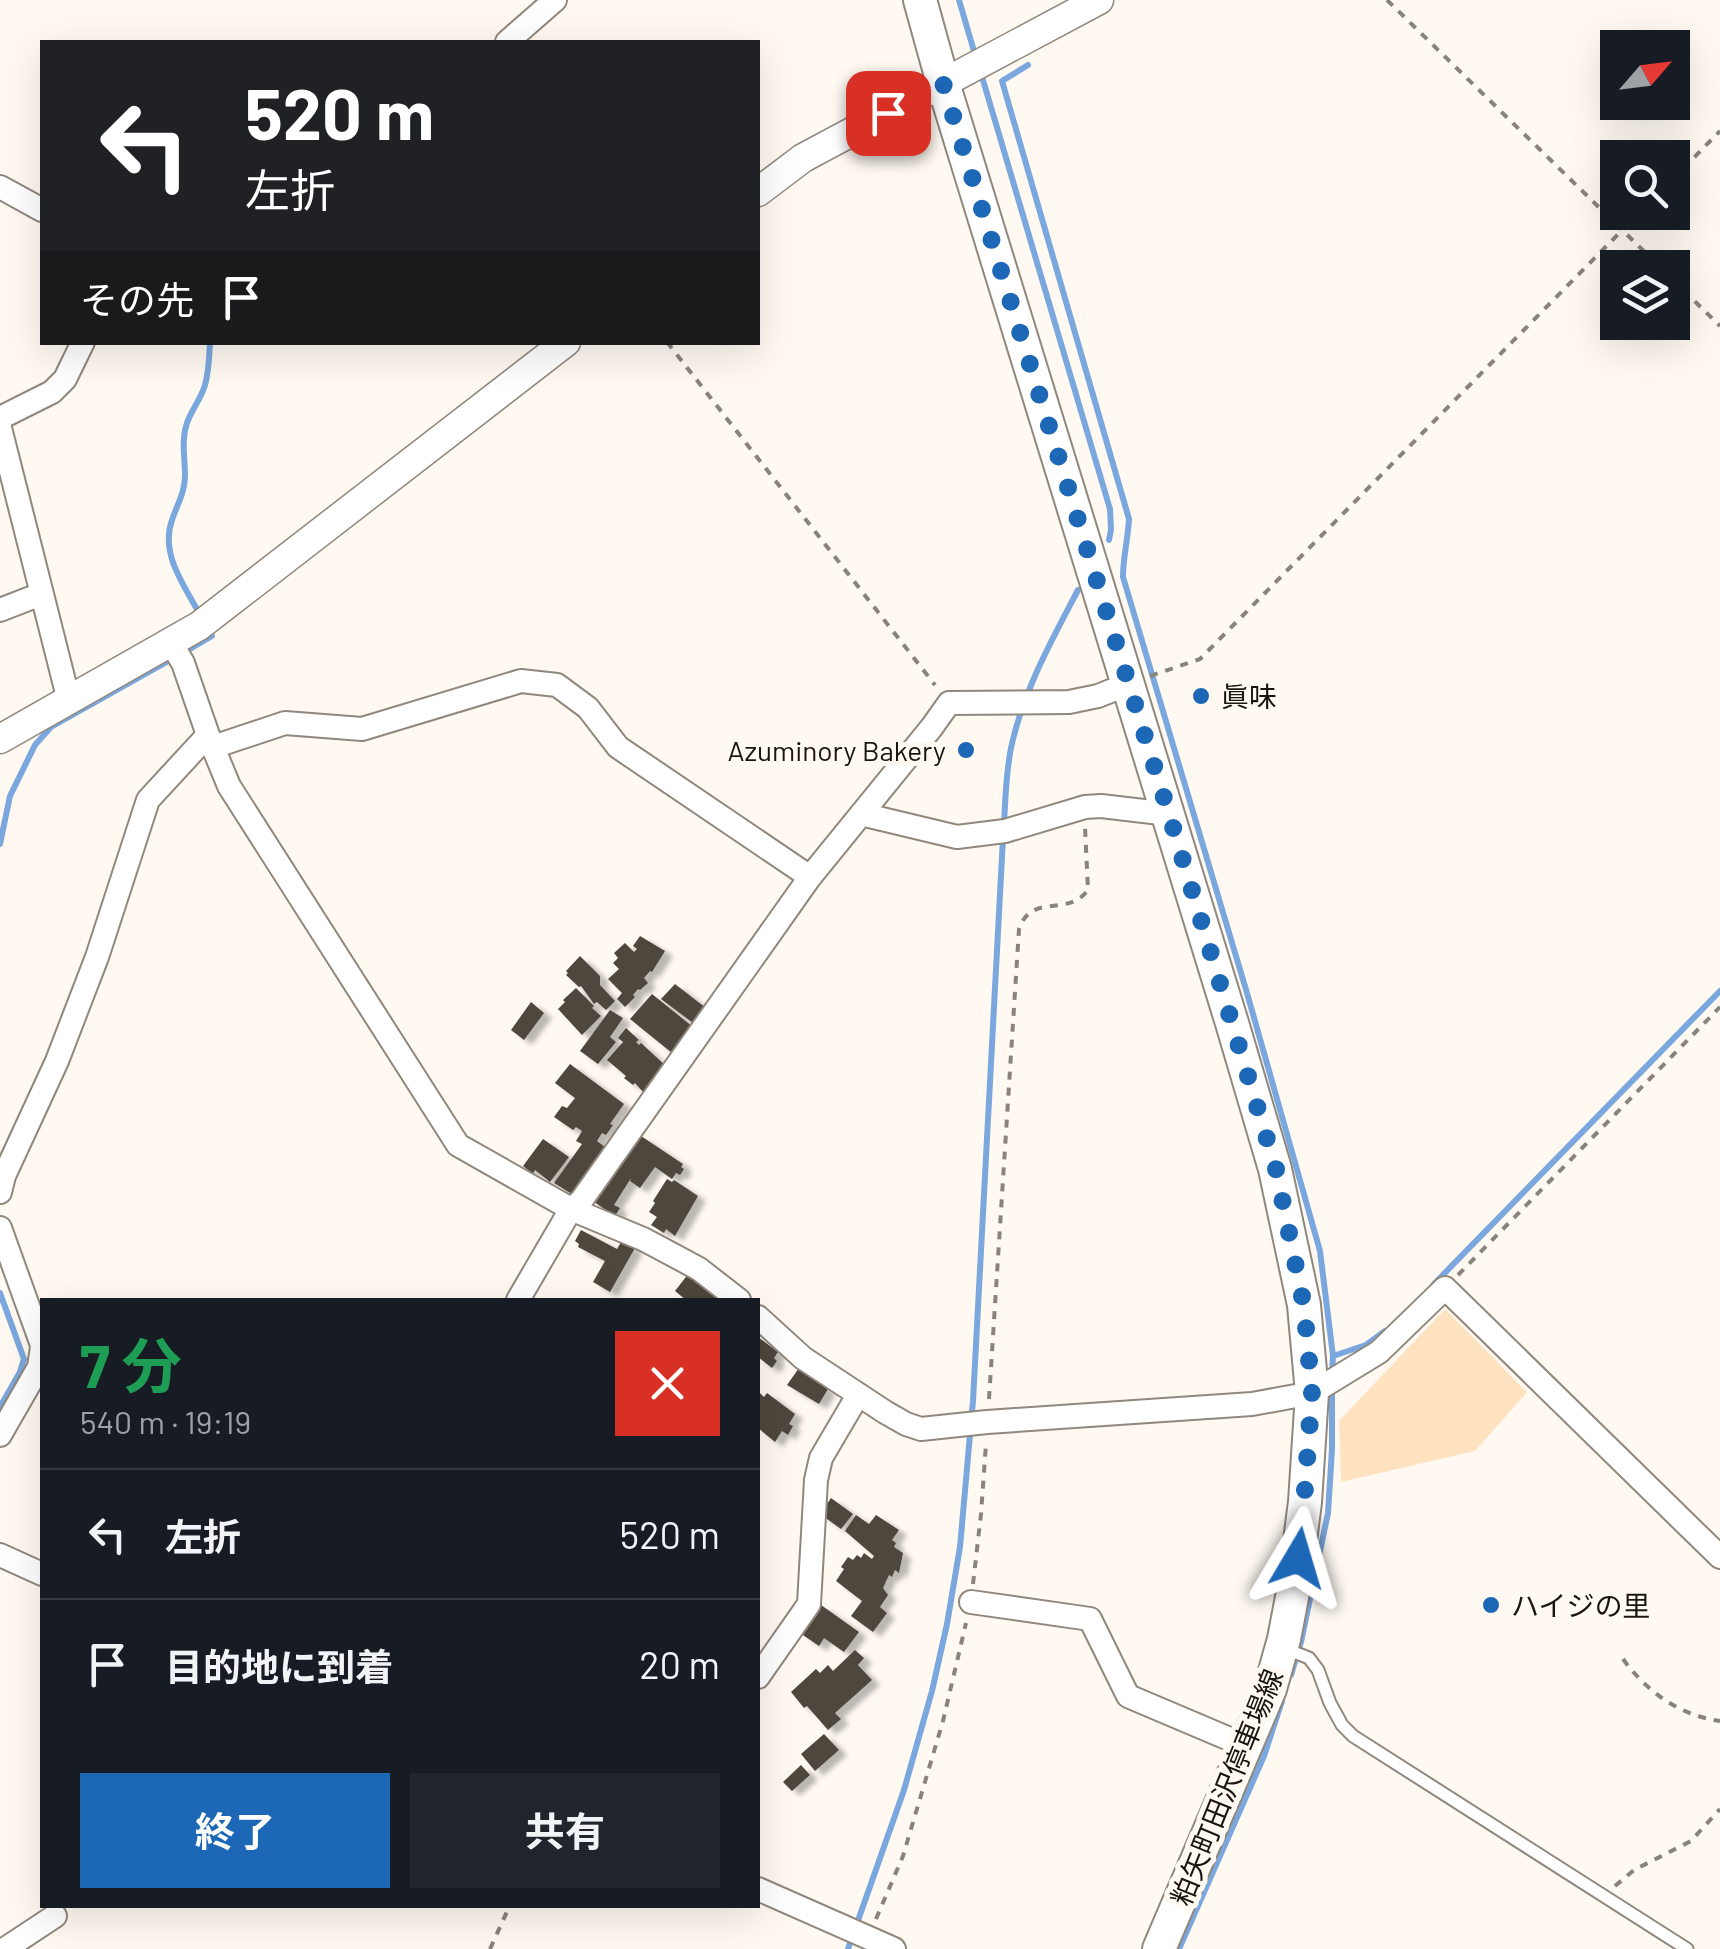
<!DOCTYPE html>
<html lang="ja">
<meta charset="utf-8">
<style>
:root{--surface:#171b24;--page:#20242c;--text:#f1f3f6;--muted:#9ea1a6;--line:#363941;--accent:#1d67b7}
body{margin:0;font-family:Barlow,"Noto Sans JP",sans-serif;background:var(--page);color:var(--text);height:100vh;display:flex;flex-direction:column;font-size:38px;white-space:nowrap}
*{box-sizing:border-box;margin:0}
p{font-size:32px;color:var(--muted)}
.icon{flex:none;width:55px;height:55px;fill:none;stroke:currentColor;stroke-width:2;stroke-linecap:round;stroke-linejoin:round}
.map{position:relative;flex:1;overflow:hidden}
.sheet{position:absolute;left:40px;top:1298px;width:720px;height:610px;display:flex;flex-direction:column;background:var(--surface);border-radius:0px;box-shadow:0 10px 40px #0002}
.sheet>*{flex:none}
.hud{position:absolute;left:40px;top:40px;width:720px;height:305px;border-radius:0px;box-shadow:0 10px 40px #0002;background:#202124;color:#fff;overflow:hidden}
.needle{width:65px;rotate:62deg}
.buttons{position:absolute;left:1600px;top:30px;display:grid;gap:20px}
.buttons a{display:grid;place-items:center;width:90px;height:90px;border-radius:0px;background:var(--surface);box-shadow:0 10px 40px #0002;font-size:50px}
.pin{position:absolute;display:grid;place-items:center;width:85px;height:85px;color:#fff;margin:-42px;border-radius:20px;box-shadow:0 5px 15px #0006}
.me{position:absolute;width:110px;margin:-55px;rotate:7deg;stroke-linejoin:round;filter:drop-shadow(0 0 8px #0008)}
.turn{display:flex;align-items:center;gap:35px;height:210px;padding:0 40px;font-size:45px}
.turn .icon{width:130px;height:130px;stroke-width:2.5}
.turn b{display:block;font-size:70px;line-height:85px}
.then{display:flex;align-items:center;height:95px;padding:0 40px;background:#0003;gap:20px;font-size:38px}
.round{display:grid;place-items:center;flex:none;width:105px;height:105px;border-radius:0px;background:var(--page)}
.headline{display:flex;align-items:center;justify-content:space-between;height:170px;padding:0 40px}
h1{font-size:60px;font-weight:700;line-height:75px;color:#1e9e55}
.button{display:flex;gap:20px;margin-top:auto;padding:20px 40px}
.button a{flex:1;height:115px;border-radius:0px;background:var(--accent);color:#fff;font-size:40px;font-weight:700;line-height:115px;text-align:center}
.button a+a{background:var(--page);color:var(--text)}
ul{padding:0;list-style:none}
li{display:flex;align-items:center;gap:30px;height:130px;padding:0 40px;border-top:2px solid var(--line)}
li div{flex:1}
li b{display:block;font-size:38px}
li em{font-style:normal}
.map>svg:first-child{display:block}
</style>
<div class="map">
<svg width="1720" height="1949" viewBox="0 0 1720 1949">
<defs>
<filter id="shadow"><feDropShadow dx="8" dy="5" stdDeviation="2.5" flood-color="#0004"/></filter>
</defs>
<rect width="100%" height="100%" fill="#fff9f2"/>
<!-- green -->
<path fill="#ffe2c0" d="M1445,1309L1527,1392L1475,1451L1341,1482L1339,1421Z"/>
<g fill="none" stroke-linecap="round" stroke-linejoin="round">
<!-- stream -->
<path stroke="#7aa7dd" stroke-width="6" d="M959,0L976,58
M1028,65L1002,81L1129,519C1128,539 1123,557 1123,577L1247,993L1320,1251L1333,1356L1332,1374
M980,70L1110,509L1111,530L1109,540
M199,613C184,585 160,554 172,520C177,505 185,492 185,476C185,458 181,440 187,423C191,411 200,400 204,388C209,374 209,358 210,342
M183,653L212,636L208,628
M1004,826C1005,800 1006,773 1011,748C1023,691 1052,640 1078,590
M0,844L10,796L35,745L51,727L172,659
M1434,1284L1720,991
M0,1293L24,1359L20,1372L0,1407
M1333,1356L1366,1345L1385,1331
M1291,1675L1301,1642L1328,1513L1332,1449V1387
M848,1949L904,1790L932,1691L947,1624L960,1547L973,1401L1003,838
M1179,1949L1264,1756L1282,1701"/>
</g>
<!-- building -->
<path fill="#4e463d" filter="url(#shadow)" d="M640,936L665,951L652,972L650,971L644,978L648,983L640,990L638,989L633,995L635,997L625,1007L617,999L622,993L608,979L619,969L613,963L618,958L614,953L625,943L634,952L637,949L633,946Z
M580,956L600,976V985L615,1001L606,1010L597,1002L594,1004L581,986L579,987L566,975L568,973L566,971Z
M675,984L706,1008L693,1023L661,999Z
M576,988L594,1006L592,1008L601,1016L582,1035L558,1009L565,1002L563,1000Z
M652,994L693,1027L672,1053L630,1019Z
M531,1002L544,1013L524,1040L511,1030Z
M610,1010L623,1018L610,1037L616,1042L598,1064L580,1051Z
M626,1028L639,1040L636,1042L639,1045L641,1043L667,1067L644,1093L635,1083L633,1085L624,1078L626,1076L607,1060L623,1042L618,1038Z
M570,1064L624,1104L610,1124L613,1125L606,1135L602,1133L597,1141L606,1148L577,1193H570L554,1183L582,1144L576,1141L582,1131L576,1127L573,1130L554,1117L562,1106L567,1108L575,1098L555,1083Z
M641,1136L683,1164L681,1167L684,1169L680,1175L676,1173L672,1179L655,1167L640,1188L630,1181L631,1178L614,1205L620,1208L615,1216L594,1202Z
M543,1139L569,1157L550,1182L535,1170L533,1174L523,1166Z
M667,1179L672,1182L674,1180L698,1196L675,1236L666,1229L664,1233L651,1225L657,1217L649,1212L655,1203L653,1201Z
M581,1230L617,1249L622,1240L635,1248L610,1292L593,1282L605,1261L578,1247L579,1244L575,1241Z
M689,1273L723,1300H686L675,1291Z
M758,1337L778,1352L774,1358L777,1361L772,1368L758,1357Z
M799,1368L828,1389L819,1404L787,1385Z
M758,1391L764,1397L767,1393L795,1414L789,1424L793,1426L788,1435L782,1431L775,1442L758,1428Z
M831,1498L853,1514L841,1529L820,1514Z
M856,1515L869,1524L876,1515L899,1530L892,1540L896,1543L894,1547L903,1553L899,1573L895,1570L892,1577L889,1575L883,1588L888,1595L880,1607L887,1613L873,1632L851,1616L862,1601L836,1581L844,1569L841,1567L848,1557L853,1560L857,1555L861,1558L864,1553L872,1559L874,1556L845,1531Z
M821,1605L859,1632L844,1652L824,1638L819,1646L800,1633Z
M855,1650L864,1658L858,1665L872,1680L835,1713L841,1719L828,1730L807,1706L804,1708L791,1692L816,1669L820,1673L828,1665L833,1671Z
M824,1734L839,1750L815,1771L801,1754Z
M801,1765L810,1775L792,1791L783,1782Z"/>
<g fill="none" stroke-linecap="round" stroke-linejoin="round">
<defs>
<path id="service" d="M1286,1649L1309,1658L1318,1670L1330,1703L1342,1725L1353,1736L1687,1949"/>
<path id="minor" d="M507,42L555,0
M0,187L42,210
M0,418L52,392L65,379L83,342
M0,428L69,701
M0,610L41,594
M171,643L183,663L208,735L229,786L458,1145L571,1209L643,1239L675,1256L699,1269L739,1300
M213,747L285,723L362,729L521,681L557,685L588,708L618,747L810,877
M861,814L957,837L1005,831L1085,807L1101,806L1169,814
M0,1192L4,1176L57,1061L97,957L148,800L208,735
M0,1228L42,1345
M518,1300L571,1209L581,1201L810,877L932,727L949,703L1069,702L1098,696L1128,684
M758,1317L803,1358L885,1412L906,1424L921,1429L987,1422L1252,1404L1312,1393L1379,1352L1445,1288L1720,1557
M0,1435L39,1367L42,1347
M0,1555L42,1574
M971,1602L1090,1619L1128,1696L1246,1746
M758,1677L809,1604L816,1480L821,1458L858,1395
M758,1889L894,1949
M5,1949L55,1916"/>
<path id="tertiary" d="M758,192L803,158L1099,0
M0,739L199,626L566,342"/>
<path id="secondary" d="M920,0L943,83L1232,1023L1275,1169L1304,1305L1312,1393L1305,1502L1294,1587L1284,1639L1270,1689L1159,1949"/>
</defs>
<!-- service casing -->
<use href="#service" stroke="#90877d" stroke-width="15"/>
<!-- minor casing -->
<use href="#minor" stroke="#90877d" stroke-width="26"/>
<!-- tertiary casing -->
<use href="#tertiary" stroke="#90877d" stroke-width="31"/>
<!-- secondary casing -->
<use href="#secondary" stroke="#90877d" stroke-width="36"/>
<!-- path -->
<path stroke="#88837d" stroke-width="4" stroke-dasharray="8 8" stroke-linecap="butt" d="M1387,0L1661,268
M1672,180L1720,131
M1672,279L1720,326
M667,342L935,685
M1150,676L1200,659L1640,212
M1458,1275L1720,1007
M989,1399L1019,929C1032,892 1067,918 1088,890L1085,827
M973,1584L981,1514L986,1444
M1623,1659C1647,1692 1679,1715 1720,1721
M1615,1886L1634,1870L1691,1841L1720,1809
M876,1919L903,1856L943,1721L966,1623
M490,1949L510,1905"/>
<!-- service -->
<use href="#service" stroke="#fff" stroke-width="11"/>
<!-- minor -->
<use href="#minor" stroke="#fff" stroke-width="22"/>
<!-- tertiary -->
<use href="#tertiary" stroke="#fff" stroke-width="28"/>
<!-- secondary -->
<use href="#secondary" stroke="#fff" stroke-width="32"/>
</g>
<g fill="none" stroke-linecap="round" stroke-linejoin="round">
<!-- route -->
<path stroke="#1d67b7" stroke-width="18" stroke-dasharray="0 32.4" d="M888,113L943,83L1169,814L1276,1169L1304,1306L1312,1392L1304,1502L1298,1558"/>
</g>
<!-- markers -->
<g fill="#1d67b7" stroke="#fff9f2" stroke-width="4">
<circle cx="1201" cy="696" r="10"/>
<circle cx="966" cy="750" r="10"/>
<circle cx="1491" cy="1605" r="10"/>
</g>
<g text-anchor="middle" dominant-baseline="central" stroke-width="10" stroke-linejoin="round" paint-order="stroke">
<!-- poi labels -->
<g font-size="28" fill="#191511" stroke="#fff9f2" text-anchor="start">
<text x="1221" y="696">眞味</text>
<text x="946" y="750" text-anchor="end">Azuminory Bakery</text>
<text x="1511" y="1605">ハイジの里</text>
</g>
<!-- street labels -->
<g font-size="28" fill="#191511" stroke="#fff9f2">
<text transform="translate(1226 1787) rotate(-68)">粕矢町田沢停車場線</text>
</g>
</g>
</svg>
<div class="buttons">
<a><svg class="needle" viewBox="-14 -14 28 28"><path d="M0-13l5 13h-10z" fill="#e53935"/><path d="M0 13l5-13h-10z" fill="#9ea1a6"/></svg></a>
<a><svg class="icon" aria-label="search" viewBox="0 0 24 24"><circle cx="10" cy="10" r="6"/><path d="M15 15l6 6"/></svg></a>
<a><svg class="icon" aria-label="layers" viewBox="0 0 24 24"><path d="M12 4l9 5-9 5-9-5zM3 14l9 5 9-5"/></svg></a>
</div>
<div class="pin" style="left:888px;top:113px;background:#d93025"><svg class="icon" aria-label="arrive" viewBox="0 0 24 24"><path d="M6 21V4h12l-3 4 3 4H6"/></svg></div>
<svg class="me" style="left:1298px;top:1558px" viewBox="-20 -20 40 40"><path d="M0-17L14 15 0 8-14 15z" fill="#1d67b7" stroke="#fff" stroke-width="4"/></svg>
<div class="hud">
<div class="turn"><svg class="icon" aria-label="left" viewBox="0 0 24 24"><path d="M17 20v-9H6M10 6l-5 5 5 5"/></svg><div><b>520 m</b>左折</div></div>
<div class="then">その先<svg class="icon" aria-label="arrive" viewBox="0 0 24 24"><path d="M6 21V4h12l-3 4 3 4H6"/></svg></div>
</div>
<section class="sheet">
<div class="headline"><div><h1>7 分</h1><p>540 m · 19:19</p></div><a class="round" style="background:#d93025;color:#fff"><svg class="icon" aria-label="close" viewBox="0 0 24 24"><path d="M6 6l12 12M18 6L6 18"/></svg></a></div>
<ul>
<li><svg class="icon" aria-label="left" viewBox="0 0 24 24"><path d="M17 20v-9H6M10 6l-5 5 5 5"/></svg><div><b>左折</b></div><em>520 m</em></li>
<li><svg class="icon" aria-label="arrive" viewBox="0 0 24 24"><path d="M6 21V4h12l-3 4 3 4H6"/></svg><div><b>目的地に到着</b></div><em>20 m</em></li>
</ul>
<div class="button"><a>終了</a><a>共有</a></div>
</section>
</div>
